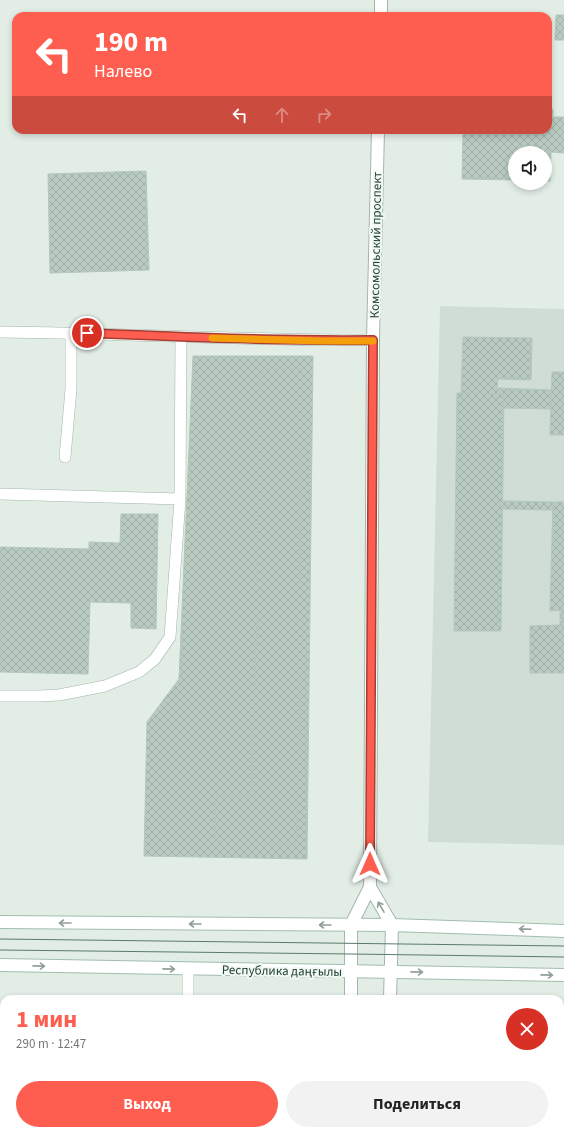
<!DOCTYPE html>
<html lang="ru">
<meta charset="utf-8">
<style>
:root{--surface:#fff;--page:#f2f2f2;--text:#222;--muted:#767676;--accent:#fe5e4f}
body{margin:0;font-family:"Source Sans 3",sans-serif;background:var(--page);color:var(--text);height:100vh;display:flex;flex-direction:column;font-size:15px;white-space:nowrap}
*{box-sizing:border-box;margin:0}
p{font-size:13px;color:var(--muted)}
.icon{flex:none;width:22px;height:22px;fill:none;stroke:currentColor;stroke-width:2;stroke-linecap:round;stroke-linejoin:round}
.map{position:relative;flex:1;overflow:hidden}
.details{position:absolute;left:0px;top:995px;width:564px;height:140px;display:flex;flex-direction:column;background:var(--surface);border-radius:12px 12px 0 0;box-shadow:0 2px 6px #0003}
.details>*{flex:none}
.hud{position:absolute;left:12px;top:12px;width:540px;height:122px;border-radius:12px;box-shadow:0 2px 6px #0003;background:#fe5e4f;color:#fff;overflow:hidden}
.tools{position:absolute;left:508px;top:146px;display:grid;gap:8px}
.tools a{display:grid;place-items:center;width:44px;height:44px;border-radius:50%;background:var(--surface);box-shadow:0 2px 6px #0003;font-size:20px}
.pin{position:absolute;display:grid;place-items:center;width:34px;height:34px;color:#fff;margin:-17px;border:2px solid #fff;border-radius:50%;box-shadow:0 1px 4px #0007}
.me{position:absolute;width:44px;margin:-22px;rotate:0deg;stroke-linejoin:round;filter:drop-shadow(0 0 3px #0008)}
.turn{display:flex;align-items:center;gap:14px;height:84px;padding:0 16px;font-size:18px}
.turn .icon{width:52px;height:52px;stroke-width:2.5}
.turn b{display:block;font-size:28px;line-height:34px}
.lanes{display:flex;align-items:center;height:38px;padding:0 16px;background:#0003;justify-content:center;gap:20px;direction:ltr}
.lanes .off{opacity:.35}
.round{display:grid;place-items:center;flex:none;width:42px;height:42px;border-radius:21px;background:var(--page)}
.head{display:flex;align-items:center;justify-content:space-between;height:68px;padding:0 16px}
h1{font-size:24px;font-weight:700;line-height:30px;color:var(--accent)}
.button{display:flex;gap:8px;margin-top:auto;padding:8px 16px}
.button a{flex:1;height:46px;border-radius:24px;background:var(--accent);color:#fff;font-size:16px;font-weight:700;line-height:46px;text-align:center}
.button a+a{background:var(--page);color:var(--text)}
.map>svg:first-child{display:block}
</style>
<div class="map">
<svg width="564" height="1135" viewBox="0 0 564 1135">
<defs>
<pattern id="building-cross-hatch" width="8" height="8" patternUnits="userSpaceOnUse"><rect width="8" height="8" fill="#b9cbc1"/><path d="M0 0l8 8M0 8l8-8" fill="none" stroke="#9fafa6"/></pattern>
</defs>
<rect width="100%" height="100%" fill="#e2ede6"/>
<!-- built -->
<path fill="#d0ddd5" d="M440,306L564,309V845L428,842Z"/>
<!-- building -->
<path fill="url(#building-cross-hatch)" stroke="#b3c7bc" d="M556,15H564V40H555Z
M548,109H553V117H564V153L551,152L550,181H545V153H515V180L462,179L463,130H548Z
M146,171L149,270L50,273L48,174Z
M463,337L532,338L531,380L498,379L497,388L552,390L551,409L503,408L504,394L461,393Z
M193,356H313L307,859L144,856L147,722L179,679Z
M259,369H302L300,586H257Z
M552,372H564V435H550Z
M457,393L504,394L501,631H454Z
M503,501L553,502V510L503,509Z
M553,502H564V673H530V626L560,625V610L550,611Z
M121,514H158L156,629L131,628V603L90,602L88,674L0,672V547L89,549V542L120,543Z
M257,618L303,619L296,844L215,841L216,796L251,797Z"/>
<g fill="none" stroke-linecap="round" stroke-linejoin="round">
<defs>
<path id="service" d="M0,332C125,333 249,341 373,340
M65,457L71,389V333
M0,494L180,499
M0,696H40L59,695L105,686L139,672L155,659L170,637L180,499L181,337
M188,999V969
M0,1134L58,1135
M186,1135V1131
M321,1135V1131"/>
<path id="tertiary" d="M381,16V0
M370,887L392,925L390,999
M351,999V925L370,887L373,340L378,130
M348,1135V1131
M384,1135L385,1131"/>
<path id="secondary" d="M0,922L392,925L564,931
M0,965L564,975"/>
</defs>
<!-- service casing -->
<use href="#service" stroke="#a4b6ac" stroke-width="12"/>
<!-- tertiary casing -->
<use href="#tertiary" stroke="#a4b6ac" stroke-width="14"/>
<!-- secondary casing -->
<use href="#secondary" stroke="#a2bdaf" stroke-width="14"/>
<!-- service -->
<use href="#service" stroke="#fff" stroke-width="11"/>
<!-- tertiary -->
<use href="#tertiary" stroke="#fff" stroke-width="12"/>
<!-- secondary -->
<use href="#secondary" stroke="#fff" stroke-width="12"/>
<!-- tram -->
<path stroke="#5a7b6d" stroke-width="1" d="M0,939L564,946
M0,950L351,954L564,957"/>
</g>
<!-- one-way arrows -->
<defs><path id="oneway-shaft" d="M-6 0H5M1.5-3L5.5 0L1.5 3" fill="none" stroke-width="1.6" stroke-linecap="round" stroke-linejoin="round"/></defs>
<g stroke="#90a098">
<use href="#oneway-shaft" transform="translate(381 907) rotate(-120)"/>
<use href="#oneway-shaft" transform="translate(65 923) rotate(-180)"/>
<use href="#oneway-shaft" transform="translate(195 924) rotate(-180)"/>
<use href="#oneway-shaft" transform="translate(325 925) rotate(-180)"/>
<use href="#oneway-shaft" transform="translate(525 929) rotate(-178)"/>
<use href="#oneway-shaft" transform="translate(39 966) rotate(1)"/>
<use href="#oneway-shaft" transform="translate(169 969) rotate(1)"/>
<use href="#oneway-shaft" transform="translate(417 972) rotate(1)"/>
<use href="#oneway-shaft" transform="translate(547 975) rotate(1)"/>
</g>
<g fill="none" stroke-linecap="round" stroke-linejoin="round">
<defs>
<path id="route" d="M87,333C182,337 278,341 373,340L370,864"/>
</defs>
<!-- route casing -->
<use href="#route" stroke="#a53d33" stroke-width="10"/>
<!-- route -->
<use href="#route" stroke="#fe5e4f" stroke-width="7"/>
<!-- slow -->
<path stroke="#f59e0b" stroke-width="7" d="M212,338L323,341H373"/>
</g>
<g text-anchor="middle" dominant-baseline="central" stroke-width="4" stroke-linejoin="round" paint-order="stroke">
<!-- street labels -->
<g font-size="13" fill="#204032" stroke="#f2f9f5">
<text transform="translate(376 245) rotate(-89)">Комсомольский проспект</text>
<text transform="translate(282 971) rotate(1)">Республика даңғылы</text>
</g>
</g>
</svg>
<div class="tools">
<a><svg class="icon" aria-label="sound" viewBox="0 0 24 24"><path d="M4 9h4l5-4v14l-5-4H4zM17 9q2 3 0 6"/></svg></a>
</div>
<div class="pin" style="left:87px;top:333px;background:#d93025"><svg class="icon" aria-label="arrive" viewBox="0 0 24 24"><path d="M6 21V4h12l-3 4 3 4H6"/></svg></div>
<svg class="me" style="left:370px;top:864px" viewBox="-20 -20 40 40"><path d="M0-17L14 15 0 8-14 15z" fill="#fe5e4f" stroke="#fff" stroke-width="4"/></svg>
<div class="hud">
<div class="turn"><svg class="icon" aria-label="left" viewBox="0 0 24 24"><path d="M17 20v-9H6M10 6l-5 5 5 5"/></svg><div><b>190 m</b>Налево</div></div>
<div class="lanes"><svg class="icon" aria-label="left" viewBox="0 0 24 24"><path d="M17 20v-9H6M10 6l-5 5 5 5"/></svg><svg class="icon off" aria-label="ahead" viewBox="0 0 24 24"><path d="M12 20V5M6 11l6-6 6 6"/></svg><svg class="icon off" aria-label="right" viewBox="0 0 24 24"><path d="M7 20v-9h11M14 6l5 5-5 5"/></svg></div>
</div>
<section class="details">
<div class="head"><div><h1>1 мин</h1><p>290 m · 12:47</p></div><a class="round" style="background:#d93025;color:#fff"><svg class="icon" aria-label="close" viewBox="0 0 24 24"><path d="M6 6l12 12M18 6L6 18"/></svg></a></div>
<div class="button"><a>Выход</a><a>Поделиться</a></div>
</section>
</div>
